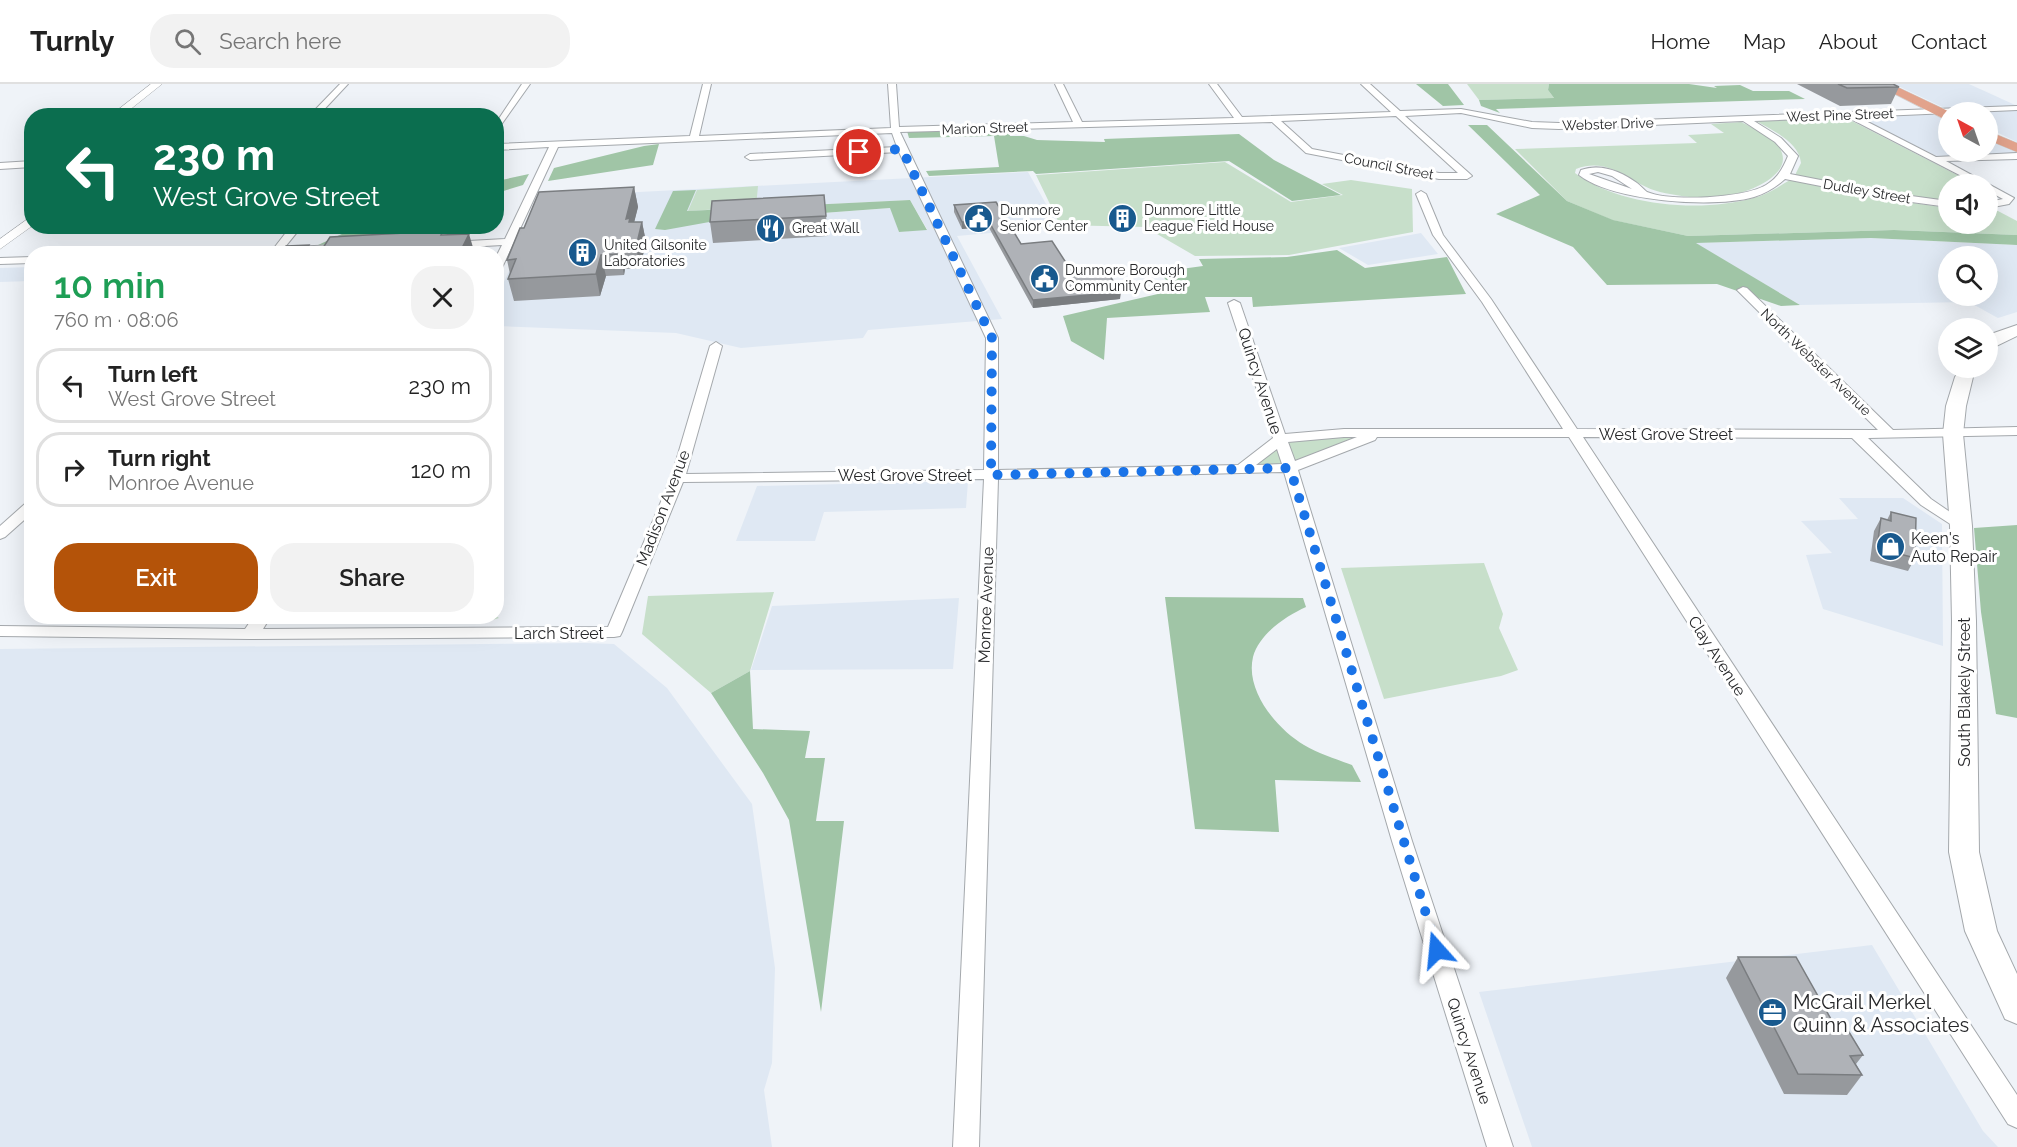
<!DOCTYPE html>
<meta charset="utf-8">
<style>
:root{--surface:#fff;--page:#f2f2f2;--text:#222;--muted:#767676;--line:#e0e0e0;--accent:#b45309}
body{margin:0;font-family:Raleway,sans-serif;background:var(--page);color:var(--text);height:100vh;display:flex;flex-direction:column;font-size:22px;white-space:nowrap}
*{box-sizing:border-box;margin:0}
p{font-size:20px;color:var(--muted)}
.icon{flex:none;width:33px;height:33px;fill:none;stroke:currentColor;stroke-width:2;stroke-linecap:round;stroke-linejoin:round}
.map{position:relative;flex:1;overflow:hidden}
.sheet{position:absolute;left:24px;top:162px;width:480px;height:378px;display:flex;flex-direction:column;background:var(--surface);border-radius:24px;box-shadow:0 6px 24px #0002}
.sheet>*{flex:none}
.hud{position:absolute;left:24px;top:24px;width:480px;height:126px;border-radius:24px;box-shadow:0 6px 24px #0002;background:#0b6e4f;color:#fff;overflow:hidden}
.needle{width:39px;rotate:320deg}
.buttons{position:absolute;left:1938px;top:18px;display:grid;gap:12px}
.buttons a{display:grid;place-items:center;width:60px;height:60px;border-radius:50%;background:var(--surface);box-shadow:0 6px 24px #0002;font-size:30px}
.pin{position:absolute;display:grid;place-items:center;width:51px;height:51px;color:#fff;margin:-26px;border:3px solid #fff;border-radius:50%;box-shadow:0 2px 6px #0007}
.me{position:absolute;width:66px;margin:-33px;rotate:342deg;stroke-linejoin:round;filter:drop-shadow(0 0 4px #0008)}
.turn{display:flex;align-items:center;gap:21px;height:126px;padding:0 30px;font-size:27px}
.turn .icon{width:78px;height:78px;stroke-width:2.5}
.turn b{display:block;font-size:42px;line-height:51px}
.round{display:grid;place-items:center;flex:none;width:63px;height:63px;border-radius:24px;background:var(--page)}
.summary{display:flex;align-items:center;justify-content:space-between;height:102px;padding:0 30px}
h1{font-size:36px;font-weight:600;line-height:45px;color:#1e9e55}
.action{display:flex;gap:12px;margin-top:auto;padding:12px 30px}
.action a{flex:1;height:69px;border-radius:24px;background:var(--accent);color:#fff;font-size:24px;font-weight:600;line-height:69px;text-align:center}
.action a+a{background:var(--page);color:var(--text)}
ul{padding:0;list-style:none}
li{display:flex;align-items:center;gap:18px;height:75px;margin:0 12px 9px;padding:0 18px;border:3px solid var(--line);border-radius:24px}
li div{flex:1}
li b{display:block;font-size:22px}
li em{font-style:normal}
header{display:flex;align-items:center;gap:36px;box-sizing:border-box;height:84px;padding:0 30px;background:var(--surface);border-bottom:2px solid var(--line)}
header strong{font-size:28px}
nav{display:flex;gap:33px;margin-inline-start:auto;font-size:21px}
.search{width:420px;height:54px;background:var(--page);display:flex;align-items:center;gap:15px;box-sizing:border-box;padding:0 21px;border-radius:24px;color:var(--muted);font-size:22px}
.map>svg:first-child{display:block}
</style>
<header>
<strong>Turnly</strong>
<div class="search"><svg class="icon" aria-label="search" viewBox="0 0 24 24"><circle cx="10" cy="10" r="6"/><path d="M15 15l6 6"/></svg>Search here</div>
<nav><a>Home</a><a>Map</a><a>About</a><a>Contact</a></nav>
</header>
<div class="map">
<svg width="2017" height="1063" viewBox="0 0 2017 1063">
<rect width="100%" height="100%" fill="#eff3f8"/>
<!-- built -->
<path fill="#dfe8f3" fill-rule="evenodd" d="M1894,0H1969L2013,20L2017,22V58L1988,44V28H1953Z
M1932,30L1948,37V68H1988V54L2017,68V70L1939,73L1852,31Z
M1028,88L1059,143L957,152L1002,235L868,246L863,254L741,264L676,249L497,242V213L543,113ZM696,106L686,127L910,116L927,145L899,148L891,124L715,137L655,145L664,129Z
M1421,149L1438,170L1368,181L1339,164Z
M1871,154L2017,161V228L1998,234L1969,218L1800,221L1695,159ZM1948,172H1988V212H1948Z
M31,183V197L0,198V184Z
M968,397L966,424L824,428L815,457H736L757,402Z
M1839,414H1903L1942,440L1943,562L1823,525L1806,471L1832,469L1801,437L1858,435Z
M959,514L953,585L751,586L772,522Z
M585,559L614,560L667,604L752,720L775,884L772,979L764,1006L772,1063H0V565Z
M1872,861L1983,1047L1998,1063H1532L1479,908Z"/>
<!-- green -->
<path fill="#c7dfca" d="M1467,0H1549L1548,6L1554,14L1479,16Z
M1844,33L1975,100H1948V117L1877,108L1795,91L1801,79C1799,58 1772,46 1756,37Z
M1741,38C1753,44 1771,52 1779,63C1797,90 1749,108 1729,112C1707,116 1682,113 1660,108C1628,100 1612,72 1576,85L1575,89C1619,122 1701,129 1753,114C1767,111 1778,103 1790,96L1872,113L1948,124V140H1988V126L1998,127L2017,137V151L1894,146L1688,152L1612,136L1567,117L1515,65L1697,59L1688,51L1724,49L1711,40Z
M1225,78L1291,118L1343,111L1322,100L1351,96L1412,105L1413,148L1289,171L1195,172L1145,143L1060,141L1036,91Z
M758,102L756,123L688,127L697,106Z
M1379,349L1290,384L1241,386L1280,355Z
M1484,479L1503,530L1499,544L1518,586L1501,592L1384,615L1341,484Z
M774,508L750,587L711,609L642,550L648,512Z
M278,532H496L499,534L482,539L276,534Z"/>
<!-- forest -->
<path fill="#a0c5a6" d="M1416,0H1448L1464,21L1443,22Z
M1549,0H1689L1717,4L1714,2L1740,1L1753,7H1789L1805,15L1496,25L1500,29L1481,22L1479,16L1554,14L1548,6Z
M1468,41H1487L1567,117L1613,136L1688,152L1894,146L2017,151V161L1871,154L1696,159L1800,221L1781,222L1717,200L1607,201L1573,163L1496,130L1540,111Z
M1008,45L1010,52H1024L1037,56L1105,58L1104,55L1239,50L1274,76L1341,111L1292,117L1229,77L1036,90L1033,87L929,92L926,87L999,83L994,52L909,54L907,47Z
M659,60L653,81L548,97L554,84L644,62Z
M529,90L523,101L497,109V97Z
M696,106L687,127L910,116L927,146L899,148L890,124L715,137L665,146L655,145L673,107Z
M357,143H396L382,148L367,159L318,161Z
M1337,166L1365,184L1447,173L1466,210L1253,223L1252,213H1205L1210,228L1107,234L1104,276L1071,257L1063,232L1175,206L1159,188L1203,182L1199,175L1287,173Z
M2017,441V634L1996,630L1981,528L1974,444Z
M1165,513L1303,514L1306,523C1286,532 1259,550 1253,573C1245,607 1277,645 1304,661C1319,670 1336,675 1352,681L1361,698L1275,696L1279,748L1195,745Z
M750,587L753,645L810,647L805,674H825L816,737H844L821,928L789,736L763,689L711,609Z"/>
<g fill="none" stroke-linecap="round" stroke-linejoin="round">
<defs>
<path id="minor" d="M340,0H348L318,32H309Z
M522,0H530L496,48V39Z
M703,0H711L699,52L891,44L888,0H896L899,43L1073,38L1055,0H1063L1082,38L1234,34L1209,0H1217L1242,33L1391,28L1361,0H1370L1400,27L1461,25L1532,38L1559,39L2017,22V26L1858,33L1936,73L2017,69V75L1946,77L2014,114L2009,120L1988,124V118L2003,115L1988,107V100H1977L1847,33L1754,37L1781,54L1798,72L1790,90L1882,108L1948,117V123L1882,114L1785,95C1776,103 1766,109 1754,113C1714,125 1611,117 1579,91L1581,86C1600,79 1621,87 1637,99C1640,101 1644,106 1647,108C1671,118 1744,114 1766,101C1778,94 1783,84 1788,72L1775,58L1743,37L1559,45L1532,44L1461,29L1405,32L1470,90L1472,92L1467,95H1439L1306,69L1272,38L900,48L998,254V386L1238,381L1273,354L1228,219L1234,216L1240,219L1285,350L1344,345H1563L1482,218L1433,151L1416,110L1421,107L1426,110L1443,151L1491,215L1577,345L1878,346L1739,208L1737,206L1743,203L1747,204L1893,346L2017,343V351L1868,354L1931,415L1966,439L1969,442L1961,447L1921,421L1852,354L1583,353L2017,1011V1044L2008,1040L1569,353H1377L1375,356L1298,386L1412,757L1513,1063H1487L1392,757L1284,388L998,395L979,1063H953L984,395L683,398L622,548L620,552L614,553L250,555L0,552V542L245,545L254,532H271L263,545L608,543L671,394L710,262L716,258L722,262L686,390L984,386L986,254L899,68L750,76L745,73L750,70L897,63L892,49L558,63L500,188L496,189V173L502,161L450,164L445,161L450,158L505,155L549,63L496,66V60L690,52ZM1396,32L1458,89H1439L1312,65L1281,37ZM1598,88L1612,92L1632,105L1589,90ZM1344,353H1357L1295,377L1288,358ZM1277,365L1282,380L1256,381Z
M32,77V83L0,85V79Z
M291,142H302L285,163L343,161L348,164L343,167L186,170L191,167L274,164Z
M32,173V179L0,180V174Z
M32,417V429L5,453L0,455V442L27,418Z"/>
<path id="tertiary" d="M151,0H162L122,32H110Z
M32,132V142L0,165V155Z"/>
<path id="secondary" d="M2017,241V252L1988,266V251Z
M1961,284H1979L1973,293L1966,322L1963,350L1972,442L1976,537L1979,768L1997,847L2017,890V940L2005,935L1965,847L1949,768L1952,537L1950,442L1943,350L1946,322L1955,293Z"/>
<path id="primary" d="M1875,0H1891L1950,28L1948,37Z
M1988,47L2017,59V68L1988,56Z"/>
</defs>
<!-- minor casing -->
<use href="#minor" stroke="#a4a8ac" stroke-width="2"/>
<!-- tertiary casing -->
<use href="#tertiary" stroke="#a4a8ac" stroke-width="1"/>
<!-- secondary casing -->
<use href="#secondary" stroke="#a4a8ac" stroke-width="2"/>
<!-- primary casing -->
<use href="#primary" stroke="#cfd0d0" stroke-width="1"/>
<!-- minor -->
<use href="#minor" fill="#fff" fill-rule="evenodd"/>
<!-- tertiary -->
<use href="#tertiary" fill="#fff" fill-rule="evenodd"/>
<!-- secondary -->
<use href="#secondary" fill="#fff" fill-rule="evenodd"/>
<!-- primary -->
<use href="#primary" fill="#e2a38c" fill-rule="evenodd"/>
</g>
<!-- wall -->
<path fill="#96999d" d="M1797,0H1893L1899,3L1891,20L1840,22Z
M634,103L638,123L634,138H642L646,158L640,184L625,185L624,191L606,192L600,212L514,217L508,195L510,190L507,176L524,144Z
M824,111L828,152L713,159L710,138Z
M996,118L1021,160L1120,215L1033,224L988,142L962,145L954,128V121Z
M1891,428L1915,474L1908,487L1870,477L1874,447L1881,434L1887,436Z
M1738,873L1836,944L1863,971L1856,980L1862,991L1847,1011L1784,1010L1726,894Z"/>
<!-- shaded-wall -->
<path fill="#7a7d80" d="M634,103L638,123L632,147L626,135Z
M988,136V142L962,145V138Z
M642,138L646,158L640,184L636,163Z
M469,150L475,170H459Z
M309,161L313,170H303Z
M621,164L625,185L624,191L620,170Z
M601,171L606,192L600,212L596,190Z
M1121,208L1120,215L1033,224V216Z"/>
<!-- building -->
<path fill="#afb2b7" stroke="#7a7d80" stroke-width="1.5" d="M1838,0H1893L1899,3L1847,4Z
M634,103L626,135L630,134L629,138H642L636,163L621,164L620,170L601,171L596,190L508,195L516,175L507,176L520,144H524L539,108Z
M824,111L826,132L710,138L712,117Z
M996,118L1021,160L1052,157L1072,188L1105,185L1121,208L1033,216L988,136L962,138L954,121Z
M443,147L441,151L469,150L459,170H319L330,153Z
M309,161L303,170H280L286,162Z
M1891,428L1916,434L1915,474L1877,464L1881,434L1891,437Z
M1738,873H1796L1836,944L1846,943L1863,971L1850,972L1862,991L1798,990Z"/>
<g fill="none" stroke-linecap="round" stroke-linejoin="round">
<!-- route -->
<path stroke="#1a73e8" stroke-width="10" stroke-dasharray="0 18" d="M859,68L902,65L992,254L991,391L1290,384L1437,866"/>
</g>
<!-- icons -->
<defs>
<symbol id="civic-disc" viewBox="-11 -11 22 22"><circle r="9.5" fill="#18598e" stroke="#fff"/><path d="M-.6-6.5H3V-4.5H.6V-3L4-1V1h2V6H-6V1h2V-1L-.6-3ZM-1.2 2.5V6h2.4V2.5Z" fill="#fff"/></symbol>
<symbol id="building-disc" viewBox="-11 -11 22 22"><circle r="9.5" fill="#18598e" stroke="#fff"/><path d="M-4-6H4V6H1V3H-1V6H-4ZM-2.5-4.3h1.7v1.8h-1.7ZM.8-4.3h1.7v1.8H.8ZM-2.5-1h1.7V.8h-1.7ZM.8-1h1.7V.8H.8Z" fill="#fff"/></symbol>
<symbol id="restaurant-disc" viewBox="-11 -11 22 22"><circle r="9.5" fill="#18598e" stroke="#fff"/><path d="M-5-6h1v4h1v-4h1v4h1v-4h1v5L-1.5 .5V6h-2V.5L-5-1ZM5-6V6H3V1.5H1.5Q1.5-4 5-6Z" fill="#fff"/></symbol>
<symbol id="shop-disc" viewBox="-11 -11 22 22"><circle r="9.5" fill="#18598e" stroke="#fff"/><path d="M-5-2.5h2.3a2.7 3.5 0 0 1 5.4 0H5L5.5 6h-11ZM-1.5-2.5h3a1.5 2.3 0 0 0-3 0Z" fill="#fff"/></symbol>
<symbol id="office-disc" viewBox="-11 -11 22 22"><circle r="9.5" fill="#18598e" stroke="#fff"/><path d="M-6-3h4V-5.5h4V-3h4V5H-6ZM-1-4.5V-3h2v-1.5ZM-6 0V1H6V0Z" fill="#fff"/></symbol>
</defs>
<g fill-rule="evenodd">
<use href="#civic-disc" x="962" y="118" width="33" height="33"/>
<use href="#building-disc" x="1106" y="118" width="33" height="33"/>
<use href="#restaurant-disc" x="754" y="128" width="33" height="33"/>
<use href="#building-disc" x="566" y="152" width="33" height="33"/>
<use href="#civic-disc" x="1028" y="178" width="33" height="33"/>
<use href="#shop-disc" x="1874" y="446" width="33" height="33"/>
<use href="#office-disc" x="1756" y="912" width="33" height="33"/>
</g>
<g text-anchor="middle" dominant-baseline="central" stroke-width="6" stroke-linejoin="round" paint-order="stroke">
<!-- far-street labels -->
<g font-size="14" fill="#27282a" stroke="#fff">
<text transform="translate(1840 31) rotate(-2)">West Pine Street</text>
<text transform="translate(1608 40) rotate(-2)">Webster Drive</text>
<text transform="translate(985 44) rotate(-2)">Marion Street</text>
<text transform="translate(1389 82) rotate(11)">Council Street</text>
<text transform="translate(1867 107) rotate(10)">Dudley Street</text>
<text transform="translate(1816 278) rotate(44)">North Webster Avenue</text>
</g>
<!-- far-poi labels -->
<g font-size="14" fill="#27282a" stroke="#fff" text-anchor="start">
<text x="1000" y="126">Dunmore<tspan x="1000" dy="16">Senior Center</tspan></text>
<text x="1144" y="126">Dunmore Little<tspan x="1144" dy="16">League Field House</tspan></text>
<text x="792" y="144">Great Wall</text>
<text x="604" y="161">United Gilsonite<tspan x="604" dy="16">Laboratories</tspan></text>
<text x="1065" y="186">Dunmore Borough<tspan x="1065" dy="16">Community Center</tspan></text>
</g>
<!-- street labels -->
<g font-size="16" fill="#27282a" stroke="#fff">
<text transform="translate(1260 297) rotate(72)">Quincy Avenue</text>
<text x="1666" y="350">West Grove Street</text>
<text x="905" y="391">West Grove Street</text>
<text transform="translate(663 424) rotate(-69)">Madison Avenue</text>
<text transform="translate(986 521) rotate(-88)">Monroe Avenue</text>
<text x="559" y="549">Larch Street</text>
<text transform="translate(1717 572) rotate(57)">Clay Avenue</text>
<text transform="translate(1964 608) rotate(-90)">South Blakely Street</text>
<text transform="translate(1469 967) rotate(72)">Quincy Avenue</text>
</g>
<!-- poi labels -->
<g font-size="16" fill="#27282a" stroke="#fff" text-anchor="start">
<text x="1911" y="454">Keen's<tspan x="1911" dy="18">Auto Repair</tspan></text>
</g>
<!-- near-poi labels -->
<g font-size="20" fill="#27282a" stroke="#fff" text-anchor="start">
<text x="1793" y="918">McGrail Merkel<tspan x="1793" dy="23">Quinn &amp; Associates</tspan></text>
</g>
</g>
</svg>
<div class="buttons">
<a><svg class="needle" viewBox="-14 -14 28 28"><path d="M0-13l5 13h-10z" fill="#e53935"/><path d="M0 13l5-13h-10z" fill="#767676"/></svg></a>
<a><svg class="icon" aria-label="sound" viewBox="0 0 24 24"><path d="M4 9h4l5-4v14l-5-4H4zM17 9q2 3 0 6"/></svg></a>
<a><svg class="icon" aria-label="search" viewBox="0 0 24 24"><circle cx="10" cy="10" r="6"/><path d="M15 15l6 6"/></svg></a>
<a><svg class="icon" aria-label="layers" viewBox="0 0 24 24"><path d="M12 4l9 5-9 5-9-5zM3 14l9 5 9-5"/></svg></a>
</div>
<div class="pin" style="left:859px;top:68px;background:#d93025"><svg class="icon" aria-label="arrive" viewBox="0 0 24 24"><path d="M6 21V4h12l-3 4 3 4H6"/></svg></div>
<svg class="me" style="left:1437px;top:866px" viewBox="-20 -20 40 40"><path d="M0-17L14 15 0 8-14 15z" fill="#1a73e8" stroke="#fff" stroke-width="4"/></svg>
<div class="hud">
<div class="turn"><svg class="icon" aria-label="left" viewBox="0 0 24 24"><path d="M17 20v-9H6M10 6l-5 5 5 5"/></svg><div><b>230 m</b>West Grove Street</div></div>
</div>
<section class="sheet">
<div class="summary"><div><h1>10 min</h1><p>760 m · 08:06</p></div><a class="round"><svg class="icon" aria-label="close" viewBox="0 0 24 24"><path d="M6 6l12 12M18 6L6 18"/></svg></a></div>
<ul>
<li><svg class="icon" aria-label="left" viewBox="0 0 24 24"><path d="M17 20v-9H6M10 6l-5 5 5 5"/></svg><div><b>Turn left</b><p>West Grove Street</p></div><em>230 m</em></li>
<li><svg class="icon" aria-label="right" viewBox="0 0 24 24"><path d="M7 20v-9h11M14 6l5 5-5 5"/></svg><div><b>Turn right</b><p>Monroe Avenue</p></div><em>120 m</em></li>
</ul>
<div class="action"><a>Exit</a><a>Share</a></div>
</section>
</div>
